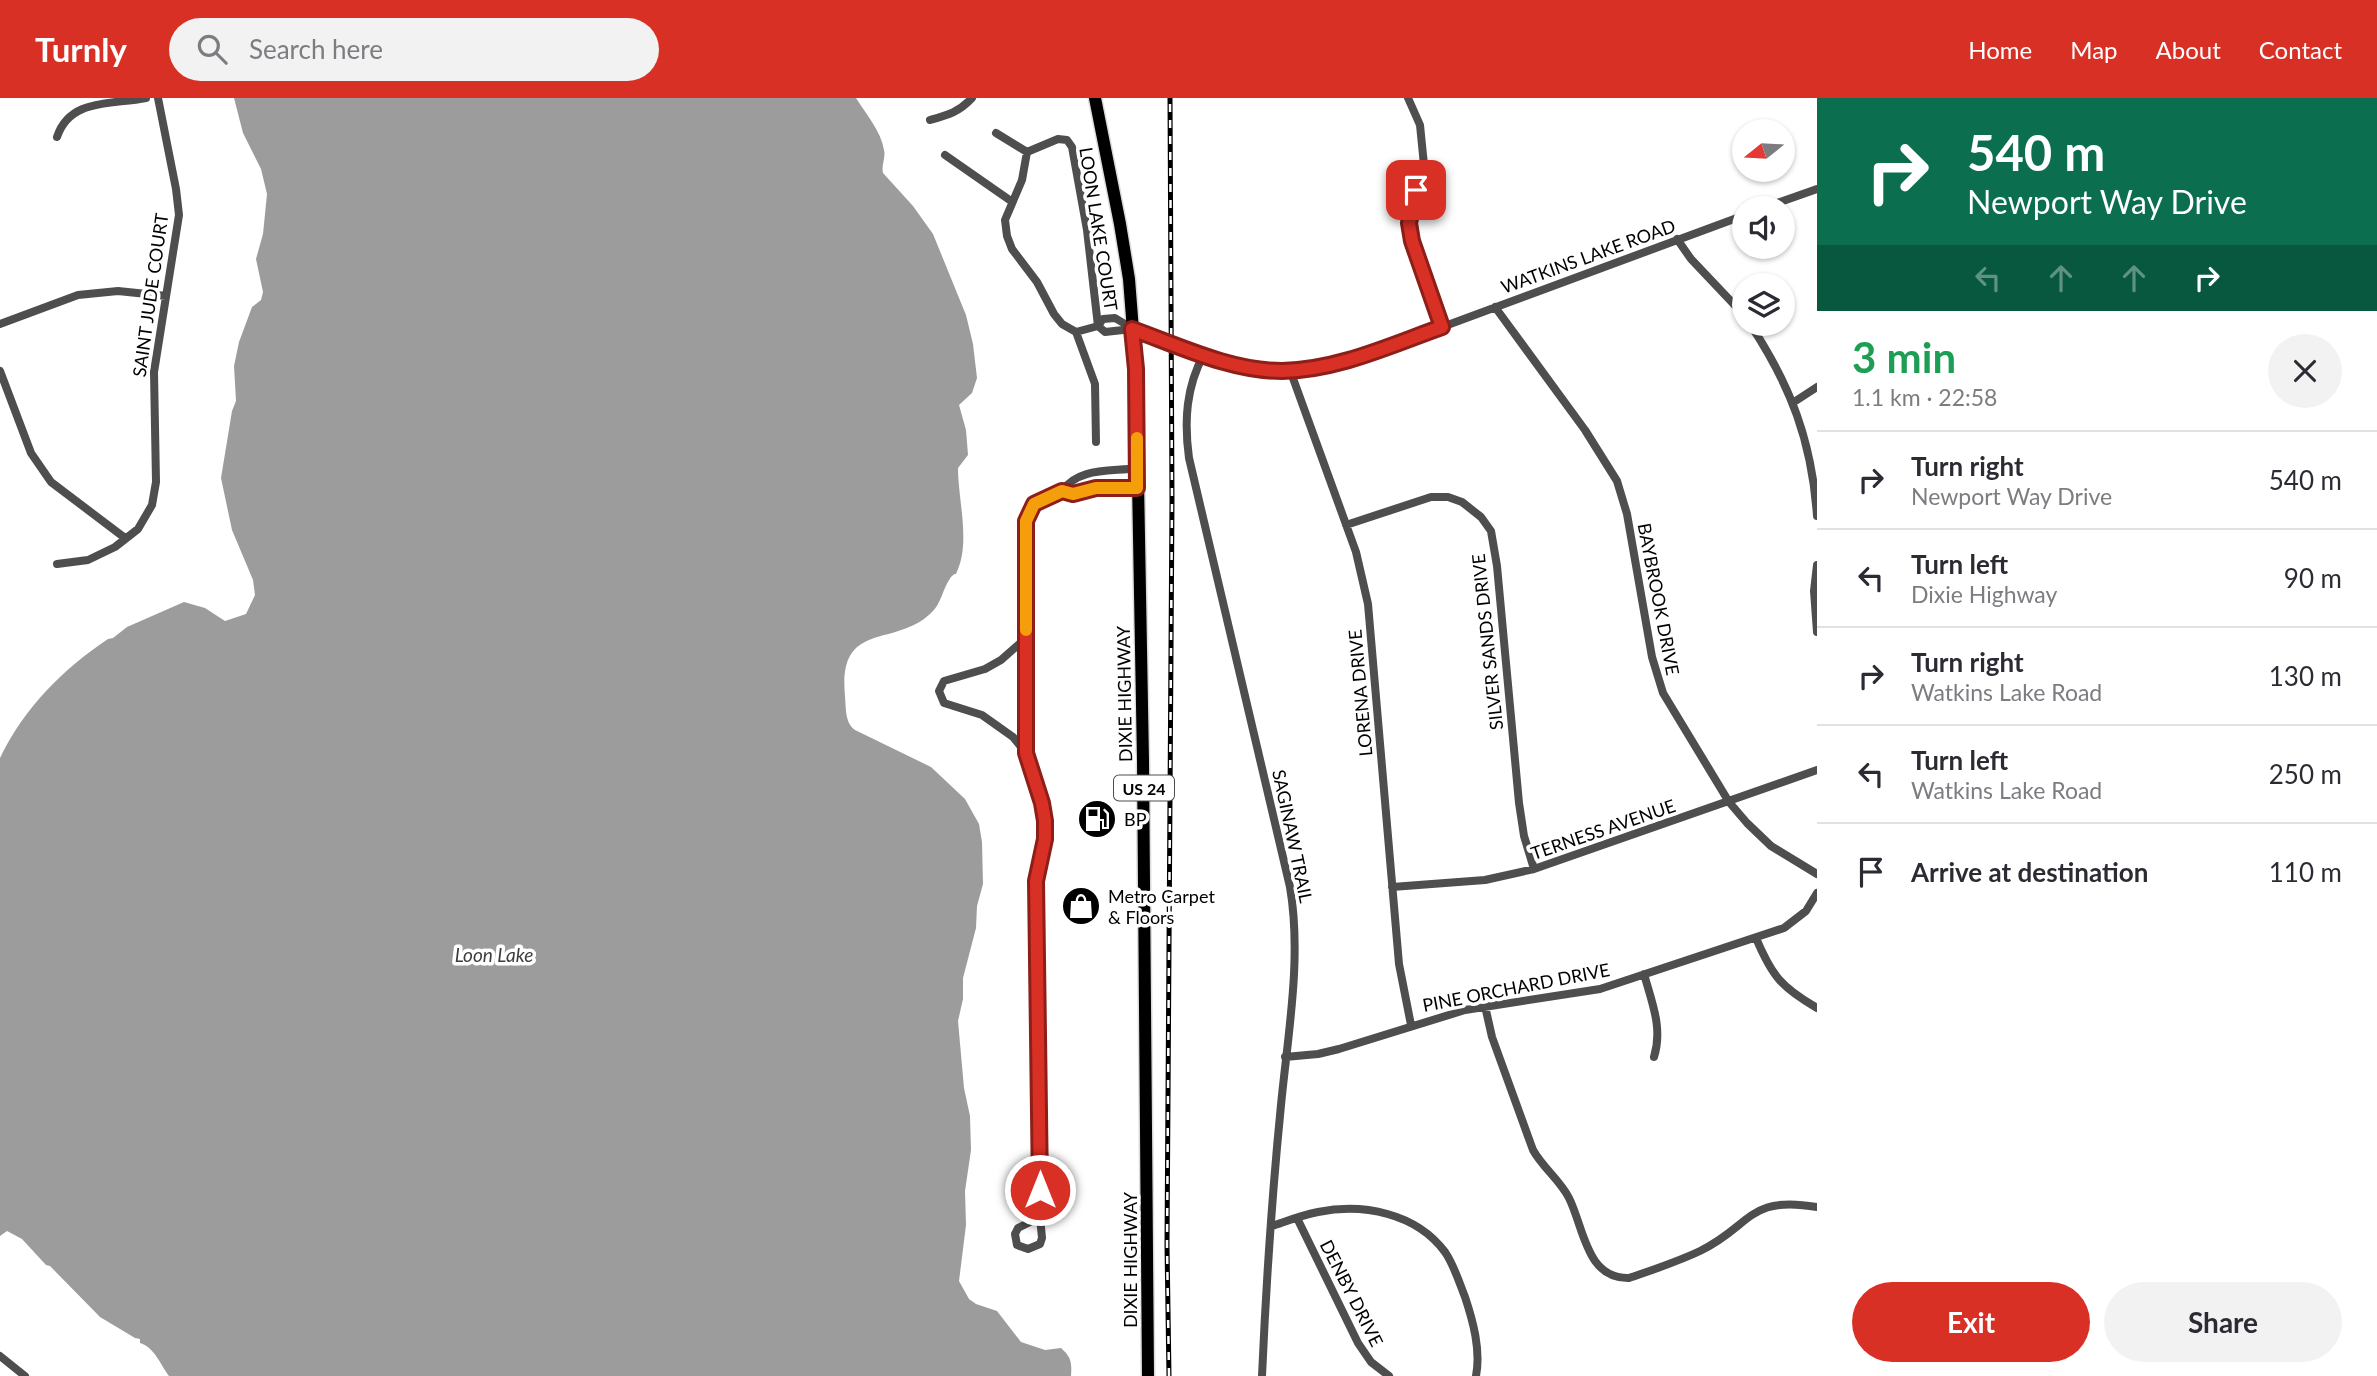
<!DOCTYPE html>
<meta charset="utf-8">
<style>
:root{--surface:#fff;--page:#f2f2f3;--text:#2b2b33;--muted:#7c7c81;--line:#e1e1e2;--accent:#d93025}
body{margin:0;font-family:Lato,sans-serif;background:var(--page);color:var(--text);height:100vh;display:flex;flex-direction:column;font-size:26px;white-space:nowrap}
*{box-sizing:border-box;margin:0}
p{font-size:23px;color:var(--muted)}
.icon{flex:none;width:38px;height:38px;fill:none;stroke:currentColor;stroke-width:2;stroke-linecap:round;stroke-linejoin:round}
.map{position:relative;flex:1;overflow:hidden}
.panel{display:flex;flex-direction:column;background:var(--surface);width:560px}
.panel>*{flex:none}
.top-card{background:#0b6e4f;color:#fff;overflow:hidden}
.needle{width:46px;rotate:252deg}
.fabs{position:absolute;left:1732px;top:21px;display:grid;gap:14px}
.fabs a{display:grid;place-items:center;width:63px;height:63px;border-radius:50%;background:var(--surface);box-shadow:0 2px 5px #0004;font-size:35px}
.pin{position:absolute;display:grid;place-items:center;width:60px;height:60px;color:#fff;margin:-30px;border-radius:14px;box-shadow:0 4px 10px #0006}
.me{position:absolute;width:77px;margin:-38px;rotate:0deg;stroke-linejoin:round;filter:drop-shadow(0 0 5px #0008)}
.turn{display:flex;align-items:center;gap:24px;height:147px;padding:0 35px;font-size:32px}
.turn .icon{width:91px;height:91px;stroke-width:2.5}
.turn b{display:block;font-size:49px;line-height:60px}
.lanes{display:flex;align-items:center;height:66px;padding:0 35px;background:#0003;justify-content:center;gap:35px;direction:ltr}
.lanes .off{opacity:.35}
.round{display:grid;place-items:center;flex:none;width:74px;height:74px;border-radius:37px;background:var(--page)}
.overview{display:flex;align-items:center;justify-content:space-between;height:119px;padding:0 35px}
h1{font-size:42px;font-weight:700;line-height:52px;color:#1e9e55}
.button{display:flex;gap:14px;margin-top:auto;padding:14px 35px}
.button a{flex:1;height:80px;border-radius:42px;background:var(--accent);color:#fff;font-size:28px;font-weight:700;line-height:80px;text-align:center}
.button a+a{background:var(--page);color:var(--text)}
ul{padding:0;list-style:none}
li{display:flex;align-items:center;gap:21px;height:98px;padding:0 35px;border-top:2px solid var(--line)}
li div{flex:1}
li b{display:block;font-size:26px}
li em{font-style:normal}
header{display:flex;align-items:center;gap:42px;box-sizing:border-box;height:98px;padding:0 35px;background:var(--accent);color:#fff}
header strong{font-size:33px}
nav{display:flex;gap:38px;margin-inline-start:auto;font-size:24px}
.search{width:490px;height:63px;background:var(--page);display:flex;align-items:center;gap:18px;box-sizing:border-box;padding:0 24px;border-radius:38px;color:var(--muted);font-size:26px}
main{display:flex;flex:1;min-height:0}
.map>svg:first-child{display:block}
</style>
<header>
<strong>Turnly</strong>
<div class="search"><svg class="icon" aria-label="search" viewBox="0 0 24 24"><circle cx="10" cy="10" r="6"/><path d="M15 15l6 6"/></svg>Search here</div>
<nav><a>Home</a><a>Map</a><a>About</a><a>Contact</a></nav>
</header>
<main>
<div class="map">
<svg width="1817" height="1278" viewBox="0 0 1817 1278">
<rect width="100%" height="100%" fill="#fff"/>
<!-- water -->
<path fill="#9c9c9c" d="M234,0H856C866,16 881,33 884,52C886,60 881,67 883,75L913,108L933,136L966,217L973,246L977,280L972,295L959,307L966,332L968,357L958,370C958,400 970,443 958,471C954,481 958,472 951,479C942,491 942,506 930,516C893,550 838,522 845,598C846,610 845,625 855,632L931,669L965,701L979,726L982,744L983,786L977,808L976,830L963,880V901L958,923L964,990L970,1018L971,1052L965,1093L966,1127L959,1183L969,1201L976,1206L997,1213L1021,1244L1045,1252L1061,1250C1071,1259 1072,1264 1071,1278H169C160,1266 155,1250 140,1245V1241L135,1240L100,1219L50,1168L46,1167L22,1141L7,1133L0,1138V660C24,610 63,571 108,541L113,540L127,529L184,504L205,510L225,523L246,516L255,497L253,482L232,432L221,380L232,313L236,303L234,268L239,244L252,209L261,202L263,194L256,161L263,136L267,96L261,71L243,35Z"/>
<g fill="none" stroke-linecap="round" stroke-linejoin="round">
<defs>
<path id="primary" d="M1095,0L1120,126L1129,181L1136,271L1143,663L1148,1278"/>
</defs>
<!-- primary casing -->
<use href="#primary" stroke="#dbdbdb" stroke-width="15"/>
<!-- minor -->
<path stroke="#4e4e4e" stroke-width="8" d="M1408,0L1420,27L1424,67L1409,125L1412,143L1442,229
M930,22C948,17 959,14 972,0
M996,35L1027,54
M57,39C70,0 111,7 146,0
M1027,54L1022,82L1005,122L1007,138L1012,151L1037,184L1054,216L1062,226L1076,234L1095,286L1096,344
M1027,54L1058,41L1067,42L1072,49L1087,132L1098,228L1076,234
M945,57L1011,103
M1763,110L1817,91
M1677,141L1691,161L1745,218
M1495,209L1585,332L1617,383L1627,416L1652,559L1663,595L1729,704L1747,725L1771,748L1817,776
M0,226L78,197L118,193L166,198
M1750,226C1791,288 1812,344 1817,418
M1132,231L1105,234L1098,228L1103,221L1115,220C1137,234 1160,241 1185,250C1266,278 1297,277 1380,252L1745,117
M1204,256C1186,289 1184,323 1189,360L1290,789C1302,860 1288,935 1281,1007C1272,1097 1266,1188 1262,1278
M1290,272L1356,454L1368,506L1399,866L1411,927
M0,273L31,355L51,384L125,440
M1794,304L1817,289
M1062,393C1079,369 1110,374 1137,370
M1346,427L1431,399H1448L1462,404L1481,419L1491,433L1497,468L1519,705L1524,738L1534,771
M57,466L88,462L115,449L138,431L152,407L156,384L154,274L179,117L176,91L158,0
M1817,467L1814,493L1817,534
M1026,655L1013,639L982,617L944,605L939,593L944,583L985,571L1001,562L1026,540
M1392,789L1485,782L1534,771L1817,672
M1756,840C1772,878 1781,889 1817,910
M1644,876C1652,905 1663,930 1654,959
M1485,908L1492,939L1533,1052C1543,1070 1560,1082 1569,1100C1584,1130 1586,1181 1629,1180C1652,1172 1677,1164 1700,1153C1752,1128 1747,1097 1817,1109
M1285,959L1318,956L1339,951L1465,912L1600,891L1784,830L1806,813L1817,795
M1040,1119L1042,1140L1040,1146L1028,1151L1017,1147L1015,1136L1018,1130L1040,1119V961L1036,783L1045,741V723L1042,705L1026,655V423L1034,406L1062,393L1073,395L1096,390H1137
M1297,1120L1358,1245L1371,1264L1389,1278
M1272,1128C1287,1123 1302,1117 1318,1114C1363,1105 1416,1115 1445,1154C1454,1167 1459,1184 1465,1199C1473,1223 1481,1252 1476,1278
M0,1258L25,1278"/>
<!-- primary -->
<use href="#primary" stroke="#000" stroke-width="12"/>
<defs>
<path id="rail" d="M1169,1278L1167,1147L1172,402L1170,0"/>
</defs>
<!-- rail casing -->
<use href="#rail" stroke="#000" stroke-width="5"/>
<!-- rail -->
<use href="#rail" stroke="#fff" stroke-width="2.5" stroke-dasharray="8" stroke-linecap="butt"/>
</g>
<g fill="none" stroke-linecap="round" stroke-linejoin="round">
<defs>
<path id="route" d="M1040,1092L1036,783L1045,741V723L1042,705L1026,655V423L1034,406L1062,393L1073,396L1096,390H1137L1136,271L1132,231C1179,248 1231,273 1282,273C1338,272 1391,247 1442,229L1412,143L1409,125L1416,92"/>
</defs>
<!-- route casing -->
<use href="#route" stroke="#8d1f18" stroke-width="18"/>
<!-- route -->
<use href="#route" stroke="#d93025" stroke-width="12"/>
<!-- slow -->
<path stroke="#f59e0b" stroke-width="12" d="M1026,532V423L1034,406L1062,393L1073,396L1096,390H1137V340"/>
</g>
<!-- icons -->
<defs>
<symbol id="fuel-disc" viewBox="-11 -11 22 22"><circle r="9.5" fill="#000" stroke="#fff"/><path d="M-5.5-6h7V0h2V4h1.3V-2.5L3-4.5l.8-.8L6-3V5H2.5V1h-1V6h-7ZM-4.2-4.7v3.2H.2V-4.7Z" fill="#fff"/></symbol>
<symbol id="shop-disc" viewBox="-11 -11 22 22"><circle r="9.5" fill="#000" stroke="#fff"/><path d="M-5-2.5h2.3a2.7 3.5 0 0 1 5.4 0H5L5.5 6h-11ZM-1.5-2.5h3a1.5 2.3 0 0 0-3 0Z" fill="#fff"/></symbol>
</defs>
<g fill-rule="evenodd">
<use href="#fuel-disc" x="1075" y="699" width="44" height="44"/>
<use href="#shop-disc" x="1059" y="786" width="44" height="44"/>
</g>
<g text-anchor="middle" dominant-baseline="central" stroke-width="7" stroke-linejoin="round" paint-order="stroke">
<!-- shield labels -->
<rect fill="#fff" stroke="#4c4c4c" stroke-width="2" x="1114" y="677.5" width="60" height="25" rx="5"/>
<g font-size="16" font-weight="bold" fill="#000">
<text x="1144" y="690">US 24</text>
</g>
<!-- street labels -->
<g font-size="18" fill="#000" stroke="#fff">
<text transform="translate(1099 131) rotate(81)">LOON LAKE COURT</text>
<text transform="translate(1588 158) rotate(-20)">WATKINS LAKE ROAD</text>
<text transform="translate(150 197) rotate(-82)">SAINT JUDE COURT</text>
<text transform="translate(1659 501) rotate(79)">BAYBROOK DRIVE</text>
<text transform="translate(1487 544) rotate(-96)">SILVER SANDS DRIVE</text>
<text transform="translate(1360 595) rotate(-95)">LORENA DRIVE</text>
<text transform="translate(1124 596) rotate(-91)">DIXIE HIGHWAY</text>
<text transform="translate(1603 731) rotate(-19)">TERNESS AVENUE</text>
<text transform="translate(1293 738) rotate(78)">SAGINAW TRAIL</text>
<text transform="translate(1516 889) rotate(-11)">PINE ORCHARD DRIVE</text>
<text transform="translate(1130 1162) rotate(-90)">DIXIE HIGHWAY</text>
<text transform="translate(1352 1195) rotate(63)">DENBY DRIVE</text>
</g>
<!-- poi labels -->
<g font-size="18" fill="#000" stroke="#fff" text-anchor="start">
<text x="1124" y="721">BP</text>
<text x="1108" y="798">Metro Carpet<tspan x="1108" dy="21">&amp; Floors</tspan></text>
</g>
<!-- water labels -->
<g font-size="19" font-style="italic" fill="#3d3d3d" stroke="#fff">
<text x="494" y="856">Loon Lake</text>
</g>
</g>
</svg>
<div class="fabs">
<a><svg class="needle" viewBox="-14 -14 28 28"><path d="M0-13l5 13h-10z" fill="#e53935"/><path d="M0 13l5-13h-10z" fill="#7c7c81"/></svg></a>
<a><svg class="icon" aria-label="sound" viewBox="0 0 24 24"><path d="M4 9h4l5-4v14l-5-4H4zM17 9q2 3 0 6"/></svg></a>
<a><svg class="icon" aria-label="layers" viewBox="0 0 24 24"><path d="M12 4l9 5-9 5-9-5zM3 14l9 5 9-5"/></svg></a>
</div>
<div class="pin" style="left:1416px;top:92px;background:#d93025"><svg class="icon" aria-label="arrive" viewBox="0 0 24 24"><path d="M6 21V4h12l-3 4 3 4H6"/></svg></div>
<svg class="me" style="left:1040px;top:1092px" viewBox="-20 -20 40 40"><circle r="17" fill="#d93025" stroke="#fff" stroke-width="3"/><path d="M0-11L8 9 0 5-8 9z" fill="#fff"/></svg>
</div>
<section class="panel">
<div class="top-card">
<div class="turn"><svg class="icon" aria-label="right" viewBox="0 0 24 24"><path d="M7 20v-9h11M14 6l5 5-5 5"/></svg><div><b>540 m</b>Newport Way Drive</div></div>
<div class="lanes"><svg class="icon off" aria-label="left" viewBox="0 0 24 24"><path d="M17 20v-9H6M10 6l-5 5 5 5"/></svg><svg class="icon off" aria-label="ahead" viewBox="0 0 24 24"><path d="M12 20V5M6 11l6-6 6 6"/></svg><svg class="icon off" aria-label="ahead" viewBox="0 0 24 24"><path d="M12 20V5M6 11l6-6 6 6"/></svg><svg class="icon" aria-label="right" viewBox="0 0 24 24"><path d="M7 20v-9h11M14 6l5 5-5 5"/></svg></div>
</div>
<div class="overview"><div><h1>3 min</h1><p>1.1 km · 22:58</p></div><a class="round"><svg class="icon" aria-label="close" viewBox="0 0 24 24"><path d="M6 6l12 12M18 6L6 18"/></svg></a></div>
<ul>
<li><svg class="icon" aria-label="right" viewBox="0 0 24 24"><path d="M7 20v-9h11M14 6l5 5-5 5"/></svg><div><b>Turn right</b><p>Newport Way Drive</p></div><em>540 m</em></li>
<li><svg class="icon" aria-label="left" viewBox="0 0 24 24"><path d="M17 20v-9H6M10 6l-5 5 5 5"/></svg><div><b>Turn left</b><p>Dixie Highway</p></div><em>90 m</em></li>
<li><svg class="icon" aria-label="right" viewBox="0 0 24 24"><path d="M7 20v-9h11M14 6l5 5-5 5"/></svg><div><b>Turn right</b><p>Watkins Lake Road</p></div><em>130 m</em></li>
<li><svg class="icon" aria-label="left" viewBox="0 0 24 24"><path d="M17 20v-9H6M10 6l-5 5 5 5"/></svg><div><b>Turn left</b><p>Watkins Lake Road</p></div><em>250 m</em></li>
<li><svg class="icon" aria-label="arrive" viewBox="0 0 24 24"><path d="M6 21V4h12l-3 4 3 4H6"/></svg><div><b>Arrive at destination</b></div><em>110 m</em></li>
</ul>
<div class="button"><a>Exit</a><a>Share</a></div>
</section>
</main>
